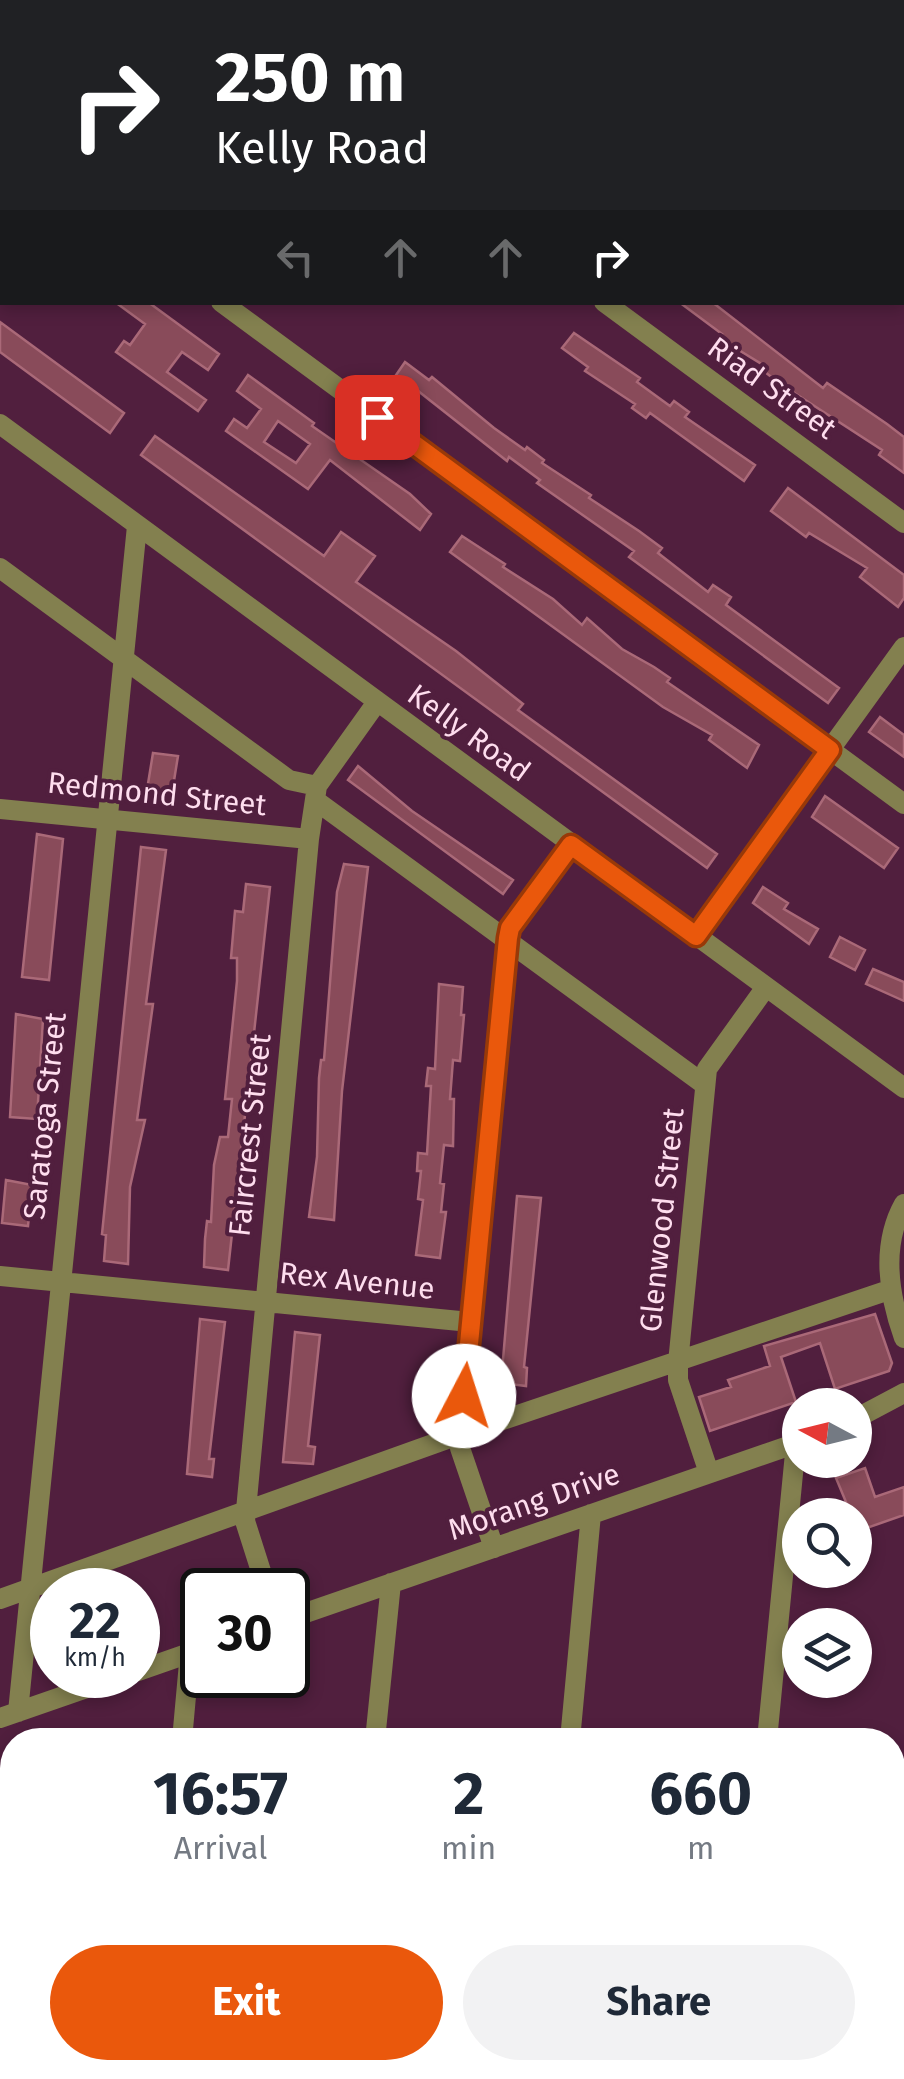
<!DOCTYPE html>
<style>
:root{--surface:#fff;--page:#f2f2f3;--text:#1f2937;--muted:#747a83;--accent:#ea580c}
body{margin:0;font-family:"Fira Sans",sans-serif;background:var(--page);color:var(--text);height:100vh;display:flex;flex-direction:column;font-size:38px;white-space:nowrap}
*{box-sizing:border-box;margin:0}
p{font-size:32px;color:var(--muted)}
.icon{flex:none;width:55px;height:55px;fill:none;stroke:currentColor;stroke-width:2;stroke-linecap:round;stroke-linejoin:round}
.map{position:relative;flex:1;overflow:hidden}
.panel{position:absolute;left:0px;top:1728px;width:905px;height:352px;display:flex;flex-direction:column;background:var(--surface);border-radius:40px 40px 0 0;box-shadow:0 5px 15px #0003}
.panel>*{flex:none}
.hud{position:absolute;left:0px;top:0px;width:905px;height:305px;box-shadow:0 5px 15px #0003;background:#202124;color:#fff;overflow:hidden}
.needle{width:65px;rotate:277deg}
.tools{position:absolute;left:782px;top:1388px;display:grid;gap:20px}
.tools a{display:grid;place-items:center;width:90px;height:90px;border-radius:50%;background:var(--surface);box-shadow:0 5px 15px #0003;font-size:50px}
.speed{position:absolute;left:30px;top:1568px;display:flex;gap:20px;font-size:50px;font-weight:700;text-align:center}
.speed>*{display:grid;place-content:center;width:130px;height:130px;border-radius:50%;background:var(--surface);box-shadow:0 5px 15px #0003;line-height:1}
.speed small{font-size:25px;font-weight:400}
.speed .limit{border:5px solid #111;border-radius:15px;background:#fff;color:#111}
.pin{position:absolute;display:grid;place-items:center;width:85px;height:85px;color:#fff;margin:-42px;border-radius:20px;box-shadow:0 5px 15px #0006}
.me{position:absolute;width:110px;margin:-55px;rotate:5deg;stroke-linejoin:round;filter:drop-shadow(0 0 8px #0008)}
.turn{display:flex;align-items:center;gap:35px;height:210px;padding:0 50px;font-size:45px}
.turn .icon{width:130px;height:130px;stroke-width:2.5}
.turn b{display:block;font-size:70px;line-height:85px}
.lanes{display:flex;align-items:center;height:95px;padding:0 50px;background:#0003;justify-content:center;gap:50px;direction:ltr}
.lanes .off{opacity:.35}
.eta{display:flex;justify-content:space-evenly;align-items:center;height:170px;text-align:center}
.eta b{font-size:60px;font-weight:700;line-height:70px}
.cta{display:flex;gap:20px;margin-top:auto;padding:20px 50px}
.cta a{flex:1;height:115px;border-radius:60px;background:var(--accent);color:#fff;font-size:40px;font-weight:700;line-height:115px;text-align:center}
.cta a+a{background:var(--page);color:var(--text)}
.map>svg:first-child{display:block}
</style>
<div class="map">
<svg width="904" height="2079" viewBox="0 0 904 2079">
<rect width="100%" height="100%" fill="#511f3e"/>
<!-- building -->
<path fill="#894b5a" stroke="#aa6978" stroke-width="2.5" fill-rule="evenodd" d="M115,302H148L219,354L208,370L182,352L167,372L206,400L198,411L116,352L124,341L130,345L145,324Z
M679,302H712L823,388L827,383L887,424L904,437V473L879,455L882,450L779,383L765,372L768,368L719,338L722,334Z
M0,322L124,413L110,433L0,352Z
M574,333L640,378L637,382L670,406L674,401L689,412L685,417L755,465L744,481L650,413L646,418L632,408L635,404L585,371L588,367L562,348Z
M405,362L429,380L432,377L494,428L525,450L527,447L544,460L542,463L591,495L589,498L639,531L662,548L658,553L708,592L713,585L731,597L726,605L839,688L828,703L629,557L634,551L537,483L540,480L509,457L507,461L413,387L411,391L394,378Z
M248,375L314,423L312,426L410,494L431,514L420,530L330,460L308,489L226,431L234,419L247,428L261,409L237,391ZM278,421L310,444L296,463L264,442Z
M155,436L324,556L341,532L375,556L356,582L456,651L523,704L518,710L717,854L707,868L141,455Z
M788,488L904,575V598L898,607L860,577L867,568L809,533L806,537L771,511Z
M462,536L505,564L503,567L553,599L582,625L587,618L622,649L654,667L670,678L667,682L759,745L747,768L709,740L712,735L663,707L450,552Z
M880,717L904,735V757L869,732Z
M153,753L178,756L171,799L146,796Z
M358,766L412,811L513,880L503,894L348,780Z
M825,796L898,848L884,868L812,817Z
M37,834L63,839L49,980L22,977Z
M141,847L166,850L146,1004H153L137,1120H145L130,1187L128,1264L104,1261L106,1235L102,1234Z
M344,864L368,867L342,1091L334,1220L309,1217L317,1157L319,1078L321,1060H324L337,892Z
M246,884L270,887L228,1270L204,1267L205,1239L207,1221L211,1222L214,1165L220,1137H228L232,1099H225L237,981V958H231L235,911L243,912Z
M763,887L788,903L784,909L818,929L809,944L753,903Z
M840,937L865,950L855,970L830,957Z
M873,969L904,982V1001L866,984Z
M439,984L463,987L461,1015H464L460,1061L453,1060L450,1099H454L453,1146L444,1145L440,1183L444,1184L441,1212H446L440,1258L416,1255L423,1200L418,1199L421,1171H417L418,1153L427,1154L431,1086H426L428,1068L435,1069Z
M16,1014L43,1019L37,1119L10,1117Z
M6,1180L32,1185L28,1226L2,1223Z
M517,1196L541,1198L524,1367L527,1368L526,1386L501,1383Z
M875,1314L892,1363L889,1371L835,1389L820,1343L781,1357L796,1402L710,1431L699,1397L731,1387L728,1380L770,1366L764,1346Z
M200,1319L225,1322L209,1459H214L212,1477L187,1474Z
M295,1332L320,1335L308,1446L315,1447L313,1464L283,1462Z
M865,1468L875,1497L904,1487V1515L858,1531L836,1478Z"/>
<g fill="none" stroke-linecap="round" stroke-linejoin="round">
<!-- minor -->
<path stroke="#83804f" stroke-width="20" d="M192,0L196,2
M576,0L579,2
M175,2L176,0
M0,140L2,142
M902,240L904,241
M221,302L904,804
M604,302L904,523
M0,424L904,1088
M0,568L289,780L317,786
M315,800L705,1085
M0,809L309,839
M696,935L904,647
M904,1204C881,1245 889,1296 904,1338
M0,1276L470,1322
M855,1419L904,1393
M709,1473L678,1380V1363L707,1069L766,987
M494,1548L460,1448L509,938L511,928L571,845
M267,1590L245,1521L309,839L317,786L377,702
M0,1599L461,1434L889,1290
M288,1619L800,1442
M138,1671L201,1649
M18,1712L137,526
M0,1718L124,1675
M182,1740L190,1652
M375,1740L391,1583
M570,1740L591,1514
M767,1740L796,1443
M892,1835L904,1836
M149,2079L150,2068
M343,2079L344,2068
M537,2079L538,2068
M734,2079L736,2068"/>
<!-- major -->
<path stroke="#d3cb60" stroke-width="25" d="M62,2L64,0
M0,88L2,85"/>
</g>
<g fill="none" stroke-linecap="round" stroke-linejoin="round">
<defs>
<path id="route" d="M377,417L830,750L696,936L571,845L510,928L508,938L464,1396"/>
</defs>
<!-- route casing -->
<use href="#route" stroke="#983908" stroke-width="25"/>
<!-- route -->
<use href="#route" stroke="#ea580c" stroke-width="18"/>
</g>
<g text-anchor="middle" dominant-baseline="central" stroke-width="8" stroke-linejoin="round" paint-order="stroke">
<!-- street labels -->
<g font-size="30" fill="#feddee" stroke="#511f3e">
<text transform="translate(772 388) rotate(36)">Riad Street</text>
<text transform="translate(469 733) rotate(36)">Kelly Road</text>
<text transform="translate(157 794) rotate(6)">Redmond Street</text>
<text transform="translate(45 1116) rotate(-84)">Saratoga Street</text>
<text transform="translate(250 1135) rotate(-84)">Faircrest Street</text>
<text transform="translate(662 1220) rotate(-84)">Glenwood Street</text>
<text transform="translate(357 1281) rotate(6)">Rex Avenue</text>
<text transform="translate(534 1502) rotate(-19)">Morang Drive</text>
</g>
</g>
</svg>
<div class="tools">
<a><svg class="needle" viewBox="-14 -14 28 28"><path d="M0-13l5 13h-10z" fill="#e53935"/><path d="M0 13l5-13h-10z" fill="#747a83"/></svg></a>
<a><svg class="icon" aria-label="search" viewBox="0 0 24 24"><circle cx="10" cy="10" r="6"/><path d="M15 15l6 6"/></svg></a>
<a><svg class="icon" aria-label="layers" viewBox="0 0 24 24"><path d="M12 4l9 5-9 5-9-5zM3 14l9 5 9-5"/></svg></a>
</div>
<div class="speed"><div>22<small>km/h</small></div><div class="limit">30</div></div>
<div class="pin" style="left:377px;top:417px;background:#d93025"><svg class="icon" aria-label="arrive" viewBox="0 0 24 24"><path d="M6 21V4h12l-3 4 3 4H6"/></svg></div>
<svg class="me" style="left:464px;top:1396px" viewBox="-20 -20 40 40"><circle r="19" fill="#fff"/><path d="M0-13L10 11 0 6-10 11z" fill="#ea580c"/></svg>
<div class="hud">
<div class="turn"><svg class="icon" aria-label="right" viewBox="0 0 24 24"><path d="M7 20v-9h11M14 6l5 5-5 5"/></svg><div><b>250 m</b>Kelly Road</div></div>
<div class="lanes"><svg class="icon off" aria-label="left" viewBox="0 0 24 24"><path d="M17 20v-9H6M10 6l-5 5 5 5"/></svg><svg class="icon off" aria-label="ahead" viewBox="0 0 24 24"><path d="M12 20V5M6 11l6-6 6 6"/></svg><svg class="icon off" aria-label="ahead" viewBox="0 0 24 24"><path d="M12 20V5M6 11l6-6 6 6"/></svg><svg class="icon" aria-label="right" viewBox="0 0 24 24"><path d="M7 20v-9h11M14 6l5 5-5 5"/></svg></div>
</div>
<section class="panel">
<div class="eta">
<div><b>16:57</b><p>Arrival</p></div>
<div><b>2</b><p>min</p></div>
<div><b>660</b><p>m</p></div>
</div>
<div class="cta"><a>Exit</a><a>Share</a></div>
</section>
</div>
